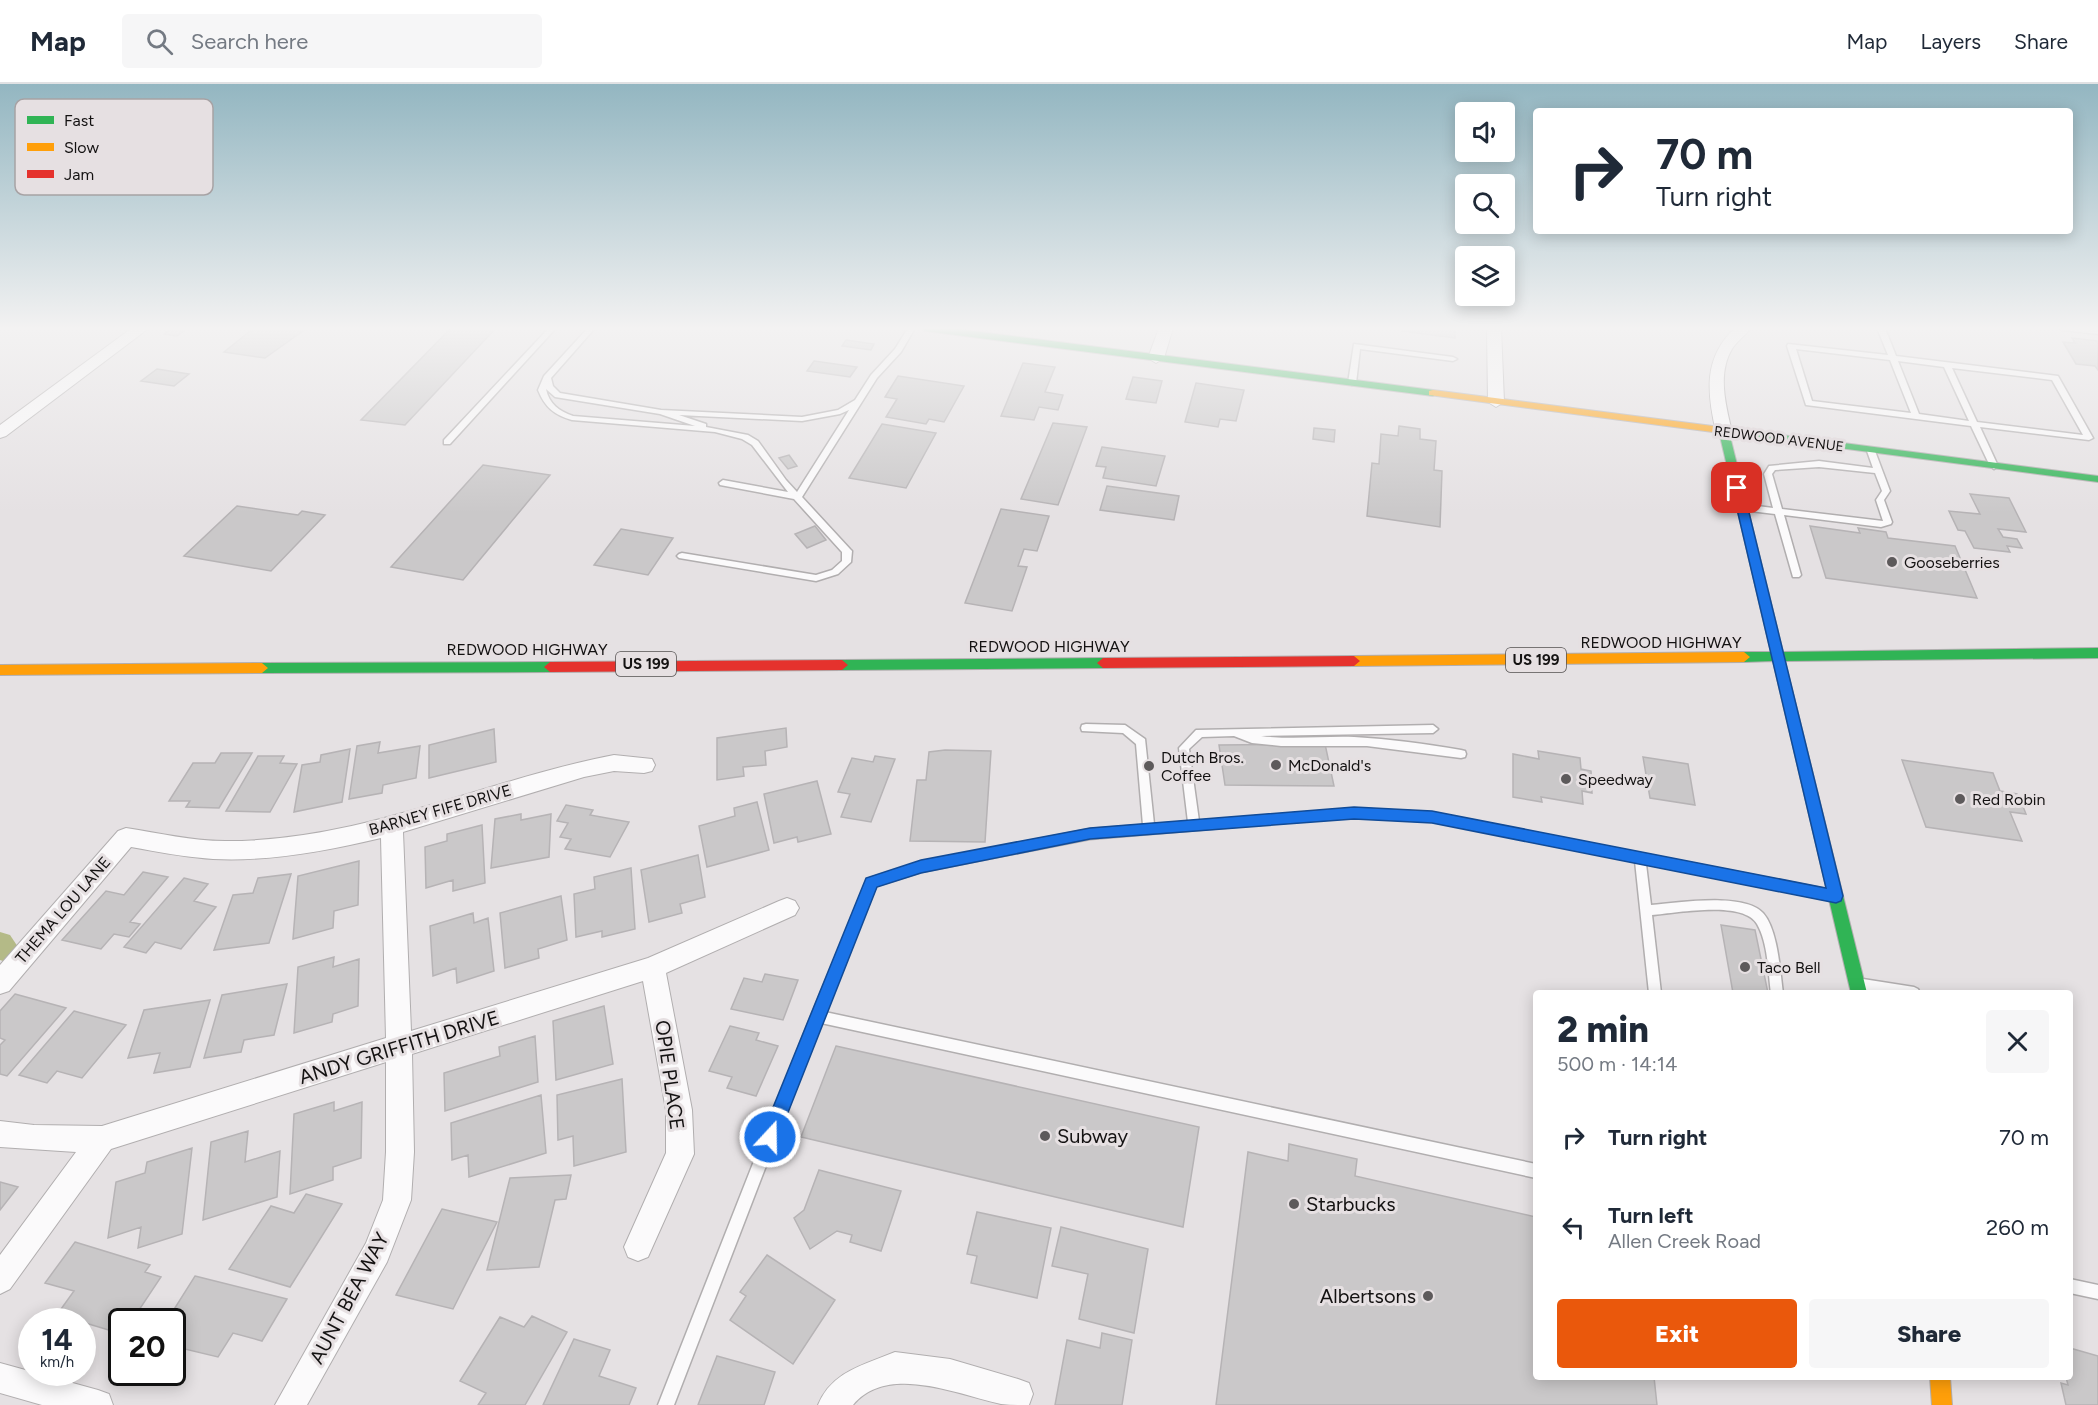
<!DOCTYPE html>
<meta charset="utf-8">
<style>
:root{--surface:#fff;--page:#f6f6f7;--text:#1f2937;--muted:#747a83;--line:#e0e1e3;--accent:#ea580c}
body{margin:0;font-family:Figtree,sans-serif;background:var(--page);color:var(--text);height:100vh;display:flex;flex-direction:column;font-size:22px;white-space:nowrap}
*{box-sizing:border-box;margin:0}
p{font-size:20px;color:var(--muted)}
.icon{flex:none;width:33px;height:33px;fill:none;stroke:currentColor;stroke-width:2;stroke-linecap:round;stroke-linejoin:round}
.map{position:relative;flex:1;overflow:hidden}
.panel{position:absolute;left:1533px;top:906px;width:540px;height:390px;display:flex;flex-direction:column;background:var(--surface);border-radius:6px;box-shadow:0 3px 15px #0003}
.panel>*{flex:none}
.banner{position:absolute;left:1533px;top:24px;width:540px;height:126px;border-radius:6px;box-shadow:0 3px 15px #0003;background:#fff;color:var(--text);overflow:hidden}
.controls{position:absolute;left:1455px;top:18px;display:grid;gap:12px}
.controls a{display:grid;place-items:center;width:60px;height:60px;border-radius:6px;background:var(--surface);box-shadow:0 3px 15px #0003;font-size:30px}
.speed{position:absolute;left:18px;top:1224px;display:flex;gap:12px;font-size:30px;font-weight:700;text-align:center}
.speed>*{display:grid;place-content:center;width:78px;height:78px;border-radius:50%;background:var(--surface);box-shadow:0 3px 15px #0003;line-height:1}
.speed small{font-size:15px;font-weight:400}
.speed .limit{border:3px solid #111;border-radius:9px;background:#fff;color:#111}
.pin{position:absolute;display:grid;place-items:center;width:51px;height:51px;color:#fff;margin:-26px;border-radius:12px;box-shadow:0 3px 9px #0006}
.me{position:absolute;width:66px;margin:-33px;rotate:21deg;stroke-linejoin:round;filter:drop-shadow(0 0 4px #0008)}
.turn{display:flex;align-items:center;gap:21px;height:126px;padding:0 24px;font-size:27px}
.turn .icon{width:78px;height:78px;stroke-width:2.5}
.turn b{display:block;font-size:42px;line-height:51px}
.round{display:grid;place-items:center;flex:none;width:63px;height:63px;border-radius:6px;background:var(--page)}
.summary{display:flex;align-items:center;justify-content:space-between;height:102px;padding:0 24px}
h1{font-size:36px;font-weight:800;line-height:45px}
.action{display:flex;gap:12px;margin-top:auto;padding:12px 24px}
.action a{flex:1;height:69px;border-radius:6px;background:var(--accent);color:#fff;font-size:24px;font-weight:800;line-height:69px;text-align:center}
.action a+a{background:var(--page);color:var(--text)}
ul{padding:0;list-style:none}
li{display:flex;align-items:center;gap:18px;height:90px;padding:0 24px}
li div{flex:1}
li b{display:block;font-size:22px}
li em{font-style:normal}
header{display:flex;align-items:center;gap:36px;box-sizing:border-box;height:84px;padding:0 30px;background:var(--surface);border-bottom:2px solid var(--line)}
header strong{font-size:28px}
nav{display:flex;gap:33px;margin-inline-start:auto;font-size:21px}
.search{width:420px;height:54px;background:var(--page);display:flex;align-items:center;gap:15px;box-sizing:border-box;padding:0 21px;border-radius:6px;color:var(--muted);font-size:22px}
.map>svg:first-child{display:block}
</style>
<header>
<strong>Map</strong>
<div class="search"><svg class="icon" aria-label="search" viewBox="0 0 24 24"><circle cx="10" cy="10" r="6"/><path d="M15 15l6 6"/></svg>Search here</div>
<nav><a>Map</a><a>Layers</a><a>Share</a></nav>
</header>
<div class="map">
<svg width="2098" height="1321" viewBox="0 0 2098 1321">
<rect width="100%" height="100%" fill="#e5e1e3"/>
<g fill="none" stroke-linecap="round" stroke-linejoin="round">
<!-- canal -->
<path fill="#b4ba87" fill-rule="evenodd" d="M0,848L10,851L20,866L16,875L6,878L0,876Z"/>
</g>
<!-- building -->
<path fill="#cac8c9" stroke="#b6b3b5" stroke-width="1.5" d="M172,244H188L177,252L164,250Z
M254,244H307L265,274L224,268Z
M451,244H496L405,341L361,336Z
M1402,244H1455V254L1402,247Z
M2072,254L2098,257V286L2095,282L2076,280L2063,258L2075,259Z
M846,256L874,260L871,266L842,262Z
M814,277L857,283L850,293L807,287Z
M1023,279L1055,283L1045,308L1063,311L1058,326L1039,323L1034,336L1001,332Z
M157,285L189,290L174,302L141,297Z
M898,292L964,302L944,338L929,335L926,340L886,333L897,315L885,313Z
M1133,293L1162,297L1156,319L1126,315Z
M1196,299L1244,306L1236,337L1220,335L1218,343L1185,338Z
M1053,339L1087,343L1058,421L1021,415Z
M882,340L936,349L906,404L849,394Z
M1399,342L1420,345V355L1436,357L1434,386L1442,387L1440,443L1367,432L1372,379L1379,380L1381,350L1398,352Z
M1314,344L1335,346L1334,358L1313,355Z
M1102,363L1165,372L1156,402L1103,394L1106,383L1096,382Z
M789,371L797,382L788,385L779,374Z
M483,381L550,391L463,496L391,483Z
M1107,402L1179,412L1174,436L1100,426Z
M1970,410L2009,414L2026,448L1998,445L2003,453L2017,455L2022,464L2007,462L2010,468L1974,464L1965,447L1958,446L1949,427L1980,430Z
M237,422L298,431L302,427L325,431L271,487L184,472Z
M1001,425L1049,432L1037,467L1024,465L1018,482L1027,483L1012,527L965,519Z
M815,442L826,456L807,464L795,450Z
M1810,442L1860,449L1858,444L1886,448L1888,454L1955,462L1977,514L1826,494Z
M621,445L673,454L648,491L594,481Z
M786,644L787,663L765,667L766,681L743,683L744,692L717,696V654Z
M494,645L496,678L429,694V661Z
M380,658L378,669L420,662L416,694L383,701L382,709L349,715L357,662Z
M1325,660L1334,702L1225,701L1219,661Z
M350,665L342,718L294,728L302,681L320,678L321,671Z
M945,666L991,667L985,758L910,757L917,696H926L929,668Z
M1538,667L1580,674L1581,685L1591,687L1592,709L1582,707L1583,720L1541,713L1542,718L1513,713V670L1539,675Z
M221,669H252L219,724L186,723L190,717H169L193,679H215Z
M258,672H284L280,679L297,680L270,728L226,727Z
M875,672L895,675L871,738L841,733L850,710L838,708L852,674L873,678Z
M1643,673L1688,680L1695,721L1650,714Z
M1902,676L1993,689L2000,707L2017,710L2022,720L2026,730L2010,728L2022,757L1926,743Z
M817,697L831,750L798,758L797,753L774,759L764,710Z
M757,718L769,766L707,783L699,742L735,732L734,724Z
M566,721L593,726L590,731L629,738L610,773L565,765L571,755L560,753L568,739L557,737Z
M521,730V736L551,730L549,773L491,784L495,735Z
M482,741L485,799L453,807V796L426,804L425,763L447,757V750Z
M698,771L705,813L680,820L682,829L649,838L641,786Z
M359,777L358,821L334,827L333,844L293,855L298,792Z
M631,784L635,845L602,853V847L576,853L574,810L595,805L594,793Z
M143,788L168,793L130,838L140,840L129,853L114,850L101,865L62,856L106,807L124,811Z
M291,790L269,859L214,866L233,811L253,809L258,794Z
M184,794L208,800L194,817L216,823L181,865L155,858L146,869L124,863Z
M561,812L567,856L538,865L539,874L505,884L500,829Z
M473,829L474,839L488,834L494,887L457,899L456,884L433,892L430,842Z
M1721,841L1755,846L1768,909H1733Z
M334,873L333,883L359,875L358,922L333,930L332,938L294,949L298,883Z
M765,890L798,896L783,936L731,925L744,894L762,898Z
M287,900L274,951L244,956L241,968L204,974L222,911Z
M15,910L66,924L7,992L0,990V961L5,956L0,954V927Z
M210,916L190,983L154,989L160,969L128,974L144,926Z
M604,922L613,980L556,996L553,937Z
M74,927L126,941L82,994L57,987L47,999L19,991Z
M730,942L759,949L756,956L778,962L756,1012L727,1004L732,993L709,987Z
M535,952L538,998L445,1027L444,989L500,972L499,963Z
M836,962L1199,1043L1183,1143L801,1053Z
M622,995L626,1068L574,1082L573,1052L558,1056L557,1011Z
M541,1011L546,1069L469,1093L468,1071L452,1076L451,1039Z
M334,1018V1027L362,1018L361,1074L333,1083V1096L290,1110L294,1030Z
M248,1047L245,1078L280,1067L277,1113L203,1136L211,1058Z
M1289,1060L1357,1075L1355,1092L1536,1133V1293H1654L1657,1321H1216L1248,1068L1288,1077Z
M192,1064L182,1150L138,1164L141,1143L108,1154L116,1098L145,1089L147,1078Z
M819,1086L901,1107L881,1167L850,1158L852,1151L837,1147L810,1165L794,1134L804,1126Z
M571,1091L566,1115L555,1116L539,1183L487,1186L510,1094Z
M0,1098L18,1103L0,1126Z
M306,1110L342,1120L290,1203L229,1185L271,1122L294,1129Z
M442,1125L497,1138L453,1225L396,1211Z
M977,1128L1051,1144L1037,1214L971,1199L977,1172L967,1170Z
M1061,1143L1148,1165L1134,1249L1079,1235L1088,1190L1052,1182Z
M75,1158L150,1181L145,1188L161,1193L131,1238H122V1250L82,1238L56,1232L74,1207L45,1199Z
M767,1171L835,1216L793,1280L730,1236L746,1212L740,1208Z
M195,1192L287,1215L262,1257L233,1249L218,1273L172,1262V1238H166Z
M532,1232L567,1248L525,1321H478L486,1309L460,1297L500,1233L524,1243Z
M1102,1249L1132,1256L1122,1321H1055L1067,1256L1100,1264Z
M574,1255L610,1266L599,1292L636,1304L629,1321H543Z
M2070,1264L2098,1272V1321H2066L2061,1299L2068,1301L2066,1293H2070Z
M717,1272L775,1288L764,1321H698Z"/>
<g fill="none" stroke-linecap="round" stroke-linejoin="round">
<defs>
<path id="lane" d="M549,244H556L450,360H444V356Z
M588,244H595L551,294L553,302L560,309L661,326L802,333L838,326L855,316L871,291L895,265L908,244H915L901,268L877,294L802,413L850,465L852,467L851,478L838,490L816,497L679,474L677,472L679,470L682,469L816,491L832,486L842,477V468L794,415L720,401L719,399L723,396L788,408L752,361L742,355L715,348L572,336C554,331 545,323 538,306L544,292ZM546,305L555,313L660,330L695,342L573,332C559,327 549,320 546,305ZM849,326L797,408L786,396L758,357L748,351L706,343V340L679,331L802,337L840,330Z
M1877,244H1885L1896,272L2058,292L2093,354L2089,356L1980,343L1998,382L1994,385L1990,382L1971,342L1806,321L1787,262L1788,260L1888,271ZM1796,265L1890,276L1911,329L1812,317ZM1898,277L1944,283L1969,337L1919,330ZM1952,284L2052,296L2083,351L1977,338Z
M2059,244L2098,246V250L2062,246Z
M1354,260L1453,273L1457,275L1453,277L1360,265L1356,299L1352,301L1348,299Z
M1871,364L1875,367L1890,407L1884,416L1892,438L1891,440L1881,443L1784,431L1801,491L1799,493H1793L1775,430L1742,426L1738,423L1742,420L1773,424L1764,390L1769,382L1819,377L1873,384L1867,367ZM1819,383L1875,389L1882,407L1876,416L1883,437L1782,425L1772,390L1775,386Z
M1086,640L1125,641L1145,655L1154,740L1188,738L1179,664L1196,646L1433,641L1438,645L1433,649L1261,652C1292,656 1323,652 1354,653C1390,655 1426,660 1461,666L1465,667L1466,670L1465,673L1461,674L1367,662H1281L1252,659L1234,652L1202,653L1189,665L1199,737L1354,725L1432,729L1831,806L1835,808L1837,811L1835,814L1831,816L1646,780L1651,821C1678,819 1743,808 1763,829C1778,846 1780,887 1783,909H1771C1768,887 1768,859 1757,840C1743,816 1676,829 1652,831L1661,909H1649L1635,777L1432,737L1354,733L1090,755L921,788L876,802L825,928L1536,1080V1094L821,939L674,1321H658L811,932L868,795L921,778L1090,745L1143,741L1136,660L1123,649L1082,647L1081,644L1082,641Z
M1863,895L1914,903L1918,905L1920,909C1900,909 1878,912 1859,905L1857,901L1859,897Z
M2070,1195L2098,1201V1215L2070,1209Z"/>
<path id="street" d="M132,244H149L6,352L0,354V341Z
M1159,244H1173L1164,274L1156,279L1148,274Z
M1487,244H1501L1504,318L1496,323L1488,318Z
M1735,244H1751C1745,252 1737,257 1732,265C1717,290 1726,322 1732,348L1724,353L1716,348C1707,309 1703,274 1735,244Z
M614,671L652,675L655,681L652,687L644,689L614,687L584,693L403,748L411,947L648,874L779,817L787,814L795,817L799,824L795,831L666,889L692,1026L694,1070L648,1173L638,1177L628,1173L624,1163L666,1069V1026L643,897L412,970L414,1068L411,1116L387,1178L307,1321H275L366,1159L383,1116L386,1068V978L111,1065L10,1205L0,1210V1171L76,1068L0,1063V1037L34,1041L102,1042L386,954L381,754C327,767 268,778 213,775C185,773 158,768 131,763L9,907L0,910V881L118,747L126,744C159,749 192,757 225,757C361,758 484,696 614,671Z
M895,1268L950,1275L1018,1295L1029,1299L1033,1310L1029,1321C1020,1321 1010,1321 1001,1320C958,1311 888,1279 853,1321H818C832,1287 864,1281 895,1268Z
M0,1279L98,1306L109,1310L113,1321H42L0,1309Z"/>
<path id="fast" d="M921,244H950L1433,306L1438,309L1433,312L925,247Z
M1724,345L1729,348L1783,568L2098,564V574L1785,577L1867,909H1851L1773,577L1744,578L1738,573L1744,568H1771L1719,348Z
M1736,345L2098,392V398L1732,350L1731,348Z
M1103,574L1109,579L1103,584L842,586L836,581L842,576Z
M550,578L556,583L550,588L262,589L256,584L262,579Z"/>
<path id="slow" d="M1433,306L1736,345L1741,348L1736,351L1429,311V307Z
M1744,568L1750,573L1744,578L1354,582L1348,577L1354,572Z
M262,579L268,584L262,589L0,591V581Z
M1930,1293H1950L1952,1321H1932Z"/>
<path id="jam" d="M1354,572L1360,577L1354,582L1103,584L1097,579L1103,574Z
M842,576L848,581L842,586L550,588L544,583L550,578Z"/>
</defs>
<!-- lane casing -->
<use href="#lane" stroke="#b1aeaf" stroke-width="3"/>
<!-- street casing -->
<use href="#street" stroke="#b1aeaf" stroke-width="2"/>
<!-- fast casing -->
<use href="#fast" stroke="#b1aeaf" stroke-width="2"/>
<!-- slow casing -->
<use href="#slow" stroke="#b1aeaf" stroke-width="2"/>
<!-- jam casing -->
<use href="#jam" stroke="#b1aeaf" stroke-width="2"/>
<!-- lane -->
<use href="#lane" fill="#fbfafb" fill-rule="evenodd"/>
<!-- street -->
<use href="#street" fill="#fbfafb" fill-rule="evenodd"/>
<!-- fast -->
<use href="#fast" fill="#30b455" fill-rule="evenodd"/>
<!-- slow -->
<use href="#slow" fill="#ff9f0a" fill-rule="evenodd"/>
<!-- jam -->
<use href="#jam" fill="#e5322d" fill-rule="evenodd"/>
</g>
<!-- sky -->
<linearGradient id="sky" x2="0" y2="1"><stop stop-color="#93b6c1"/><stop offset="0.57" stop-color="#f3f2f2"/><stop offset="1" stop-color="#f3f2f2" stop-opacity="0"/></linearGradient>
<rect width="2098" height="429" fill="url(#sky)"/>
<!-- route -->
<path fill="#1a73e8" stroke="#114b97" stroke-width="1.5" d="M1737,400L1743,404L1843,812L1841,817L1836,819L1432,739L1354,735L1090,755L921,789L877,803L776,1059L770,1061L764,1059L761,1053L866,794L921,776L1090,744L1354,723L1432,727L1826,804L1732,404Z"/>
<!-- markers -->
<g fill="#5d5a5b" stroke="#e6e0e2" stroke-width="2">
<circle cx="1892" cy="478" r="6"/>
<circle cx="1276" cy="681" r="6"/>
<circle cx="1149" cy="682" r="6"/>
<circle cx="1566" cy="695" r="6"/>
<circle cx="1960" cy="715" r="6"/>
<circle cx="1745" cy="883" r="6"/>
<circle cx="1045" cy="1052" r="6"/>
<circle cx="1294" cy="1120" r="6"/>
<circle cx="1428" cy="1212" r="6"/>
</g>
<g text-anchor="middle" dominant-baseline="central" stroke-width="6" stroke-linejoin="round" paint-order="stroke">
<!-- far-street labels -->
<g font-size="14" fill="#141212" stroke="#e6e0e2">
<text transform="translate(1779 355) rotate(7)">REDWOOD AVENUE</text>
</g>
<!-- shield labels -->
<g fill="#e6e0e2" stroke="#535050" stroke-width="1.5">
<rect x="1506" y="564" width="60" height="24" rx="4.5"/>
<rect x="616" y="568" width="60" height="24" rx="4.5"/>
</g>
<g font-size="15" font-weight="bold" fill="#141212">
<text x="1536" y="576">US 199</text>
<text x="646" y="580">US 199</text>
</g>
<!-- poi labels -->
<g font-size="16" fill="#141212" stroke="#e6e0e2" text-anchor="start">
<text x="1904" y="478">Gooseberries</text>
<text x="1161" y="673">Dutch Bros.<tspan x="1161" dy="18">Coffee</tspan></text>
<text x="1288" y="681">McDonald's</text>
<text x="1578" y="695">Speedway</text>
<text x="1972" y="715">Red Robin</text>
<text x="1757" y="883">Taco Bell</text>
</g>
<!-- street labels -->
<g font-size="16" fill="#141212" stroke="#e6e0e2">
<text x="1661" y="558">REDWOOD HIGHWAY</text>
<text x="1049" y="562">REDWOOD HIGHWAY</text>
<text x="527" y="565">REDWOOD HIGHWAY</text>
<text transform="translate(440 726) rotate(-16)">BARNEY FIFE DRIVE</text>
<text transform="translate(63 826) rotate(-49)">THEMA LOU LANE</text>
</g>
<!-- near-street labels -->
<g font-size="20" fill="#141212" stroke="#e6e0e2">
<text transform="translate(399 963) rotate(-17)">ANDY GRIFFITH DRIVE</text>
<text transform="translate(670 991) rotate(82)">OPIE PLACE</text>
<text transform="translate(349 1214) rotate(-62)">AUNT BEA WAY</text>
</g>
<!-- near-poi labels -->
<g font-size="20" fill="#141212" stroke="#e6e0e2" text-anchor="start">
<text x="1057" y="1052">Subway</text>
<text x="1306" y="1120">Starbucks</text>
<text x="1416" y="1212" text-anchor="end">Albertsons</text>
</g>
</g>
<!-- legend -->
<rect x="15" y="15" width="198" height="96" rx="9" fill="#e6e0e2" stroke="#a7a2a4" stroke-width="1.5"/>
<rect x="27" y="32" width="27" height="8" fill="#30b455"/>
<rect x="27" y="59" width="27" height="8" fill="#ff9f0a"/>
<rect x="27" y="86" width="27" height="8" fill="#e5322d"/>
<g font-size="16" fill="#141212">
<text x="64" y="42">Fast</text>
<text x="64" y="69">Slow</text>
<text x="64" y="96">Jam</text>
</g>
</svg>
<div class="controls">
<a><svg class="icon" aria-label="sound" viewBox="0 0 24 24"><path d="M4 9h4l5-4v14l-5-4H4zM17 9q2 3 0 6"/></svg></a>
<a><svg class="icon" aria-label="search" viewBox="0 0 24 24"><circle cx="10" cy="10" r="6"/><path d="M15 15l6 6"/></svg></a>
<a><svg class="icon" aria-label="layers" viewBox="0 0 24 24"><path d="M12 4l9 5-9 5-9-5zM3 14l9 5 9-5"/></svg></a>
</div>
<div class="speed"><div>14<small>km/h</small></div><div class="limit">20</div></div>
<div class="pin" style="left:1737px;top:404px;background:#d93025"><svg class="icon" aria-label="arrive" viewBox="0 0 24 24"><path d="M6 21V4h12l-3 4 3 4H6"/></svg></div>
<svg class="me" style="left:770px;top:1053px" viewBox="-20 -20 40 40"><circle r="17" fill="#1a73e8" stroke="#fff" stroke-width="3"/><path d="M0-11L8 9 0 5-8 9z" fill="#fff"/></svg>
<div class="banner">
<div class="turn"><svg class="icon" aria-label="right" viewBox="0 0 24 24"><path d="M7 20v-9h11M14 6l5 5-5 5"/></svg><div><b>70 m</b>Turn right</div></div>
</div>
<section class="panel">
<div class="summary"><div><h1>2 min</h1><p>500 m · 14:14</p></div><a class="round"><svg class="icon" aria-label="close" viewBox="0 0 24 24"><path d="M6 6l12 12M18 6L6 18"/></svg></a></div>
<ul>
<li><svg class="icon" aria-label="right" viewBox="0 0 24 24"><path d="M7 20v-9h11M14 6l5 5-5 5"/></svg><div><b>Turn right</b></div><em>70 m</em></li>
<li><svg class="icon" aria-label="left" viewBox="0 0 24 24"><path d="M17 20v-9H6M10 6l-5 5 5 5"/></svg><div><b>Turn left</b><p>Allen Creek Road</p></div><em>260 m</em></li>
</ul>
<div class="action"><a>Exit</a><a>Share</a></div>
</section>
</div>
